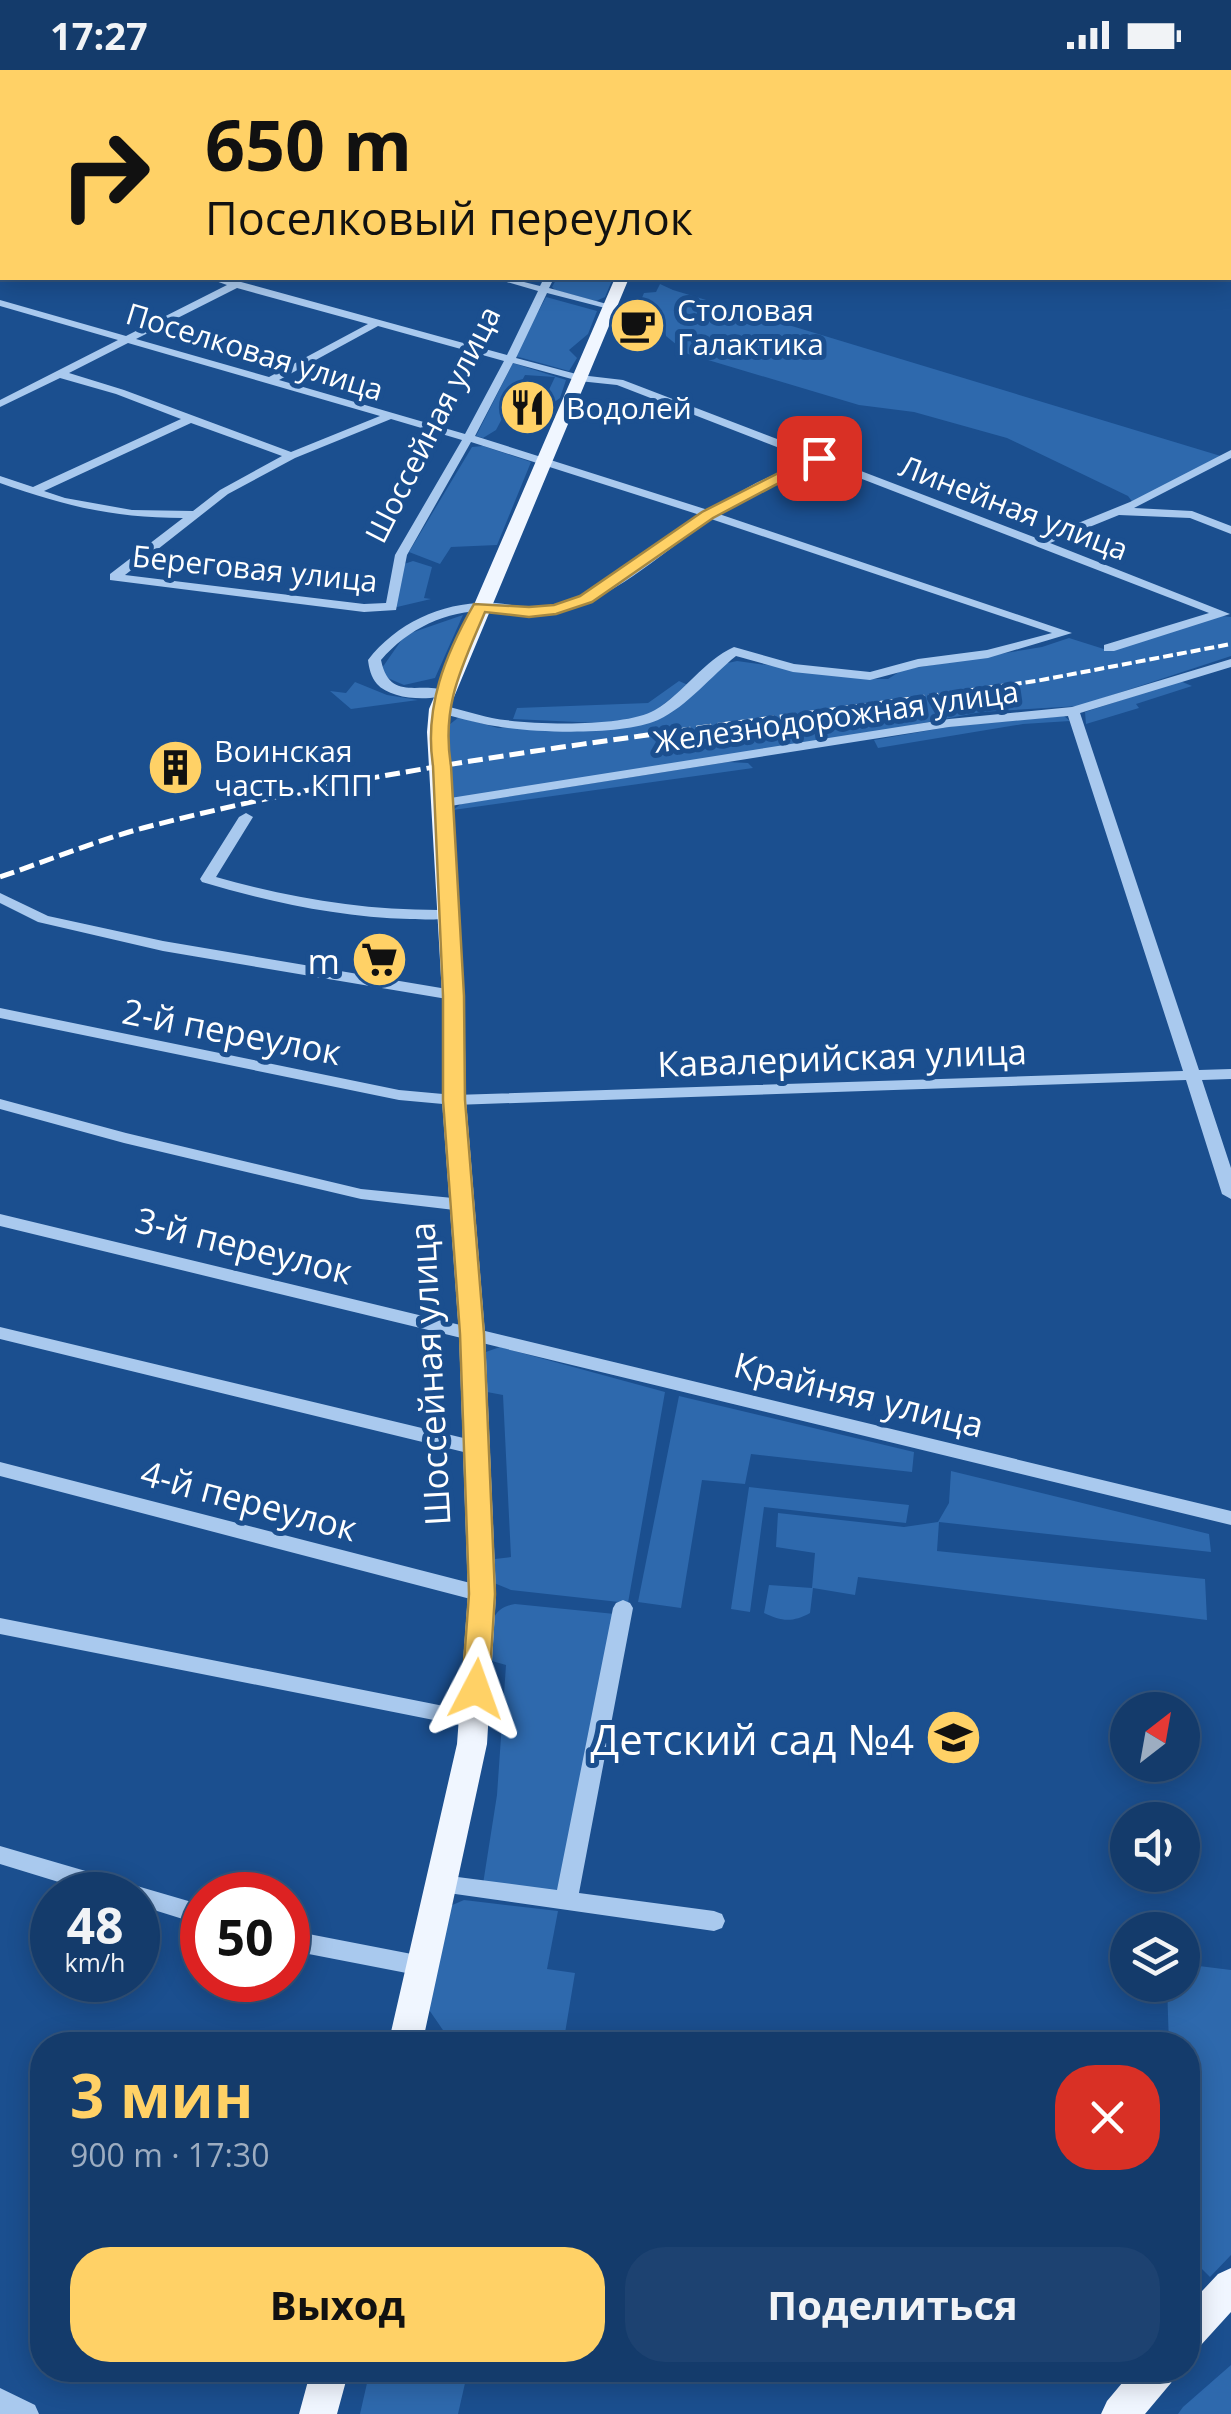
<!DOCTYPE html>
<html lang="ru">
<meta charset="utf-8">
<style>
:root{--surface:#143b6b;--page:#1d4271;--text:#f1f3f6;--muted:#9dadc1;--line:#33557e;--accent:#ffd166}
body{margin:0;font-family:"Open Sans",sans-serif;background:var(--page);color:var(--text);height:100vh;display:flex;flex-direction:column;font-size:38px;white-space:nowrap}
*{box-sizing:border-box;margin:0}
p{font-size:32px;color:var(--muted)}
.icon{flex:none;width:55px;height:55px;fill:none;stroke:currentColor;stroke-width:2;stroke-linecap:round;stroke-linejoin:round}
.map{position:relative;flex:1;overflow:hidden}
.details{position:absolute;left:30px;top:1962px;width:1170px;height:350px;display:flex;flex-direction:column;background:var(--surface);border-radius:40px;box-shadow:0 5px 25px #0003,0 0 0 2px var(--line)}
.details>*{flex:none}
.hud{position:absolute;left:0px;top:0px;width:1232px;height:210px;box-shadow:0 5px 25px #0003,0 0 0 2px var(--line);background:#ffd166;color:#111;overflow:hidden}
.needle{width:65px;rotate:31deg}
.fabs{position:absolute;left:1110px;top:1622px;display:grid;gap:20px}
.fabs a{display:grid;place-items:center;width:90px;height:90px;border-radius:50%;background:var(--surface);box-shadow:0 5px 25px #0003,0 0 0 2px var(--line);font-size:50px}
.speed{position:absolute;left:30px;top:1802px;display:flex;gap:20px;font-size:50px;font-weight:700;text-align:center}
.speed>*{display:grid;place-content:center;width:130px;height:130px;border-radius:50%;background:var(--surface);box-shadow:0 5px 25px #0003,0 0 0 2px var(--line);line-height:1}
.speed small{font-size:25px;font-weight:400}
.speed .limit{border:15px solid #d22;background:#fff;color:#111}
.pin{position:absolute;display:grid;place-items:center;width:85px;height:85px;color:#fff;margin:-42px;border-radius:20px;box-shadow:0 5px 15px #0006}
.me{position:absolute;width:110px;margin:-55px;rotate:4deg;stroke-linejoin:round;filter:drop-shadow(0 0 8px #0008)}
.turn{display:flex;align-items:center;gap:35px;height:210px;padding:0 40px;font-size:45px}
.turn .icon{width:130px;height:130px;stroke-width:2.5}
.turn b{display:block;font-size:70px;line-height:85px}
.round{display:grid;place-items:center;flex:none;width:105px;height:105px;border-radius:40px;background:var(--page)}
.head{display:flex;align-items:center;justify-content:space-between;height:170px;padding:0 40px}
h1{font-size:60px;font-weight:700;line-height:75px;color:var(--accent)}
.cta{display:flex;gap:20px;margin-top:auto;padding:20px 40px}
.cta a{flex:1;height:115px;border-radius:40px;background:var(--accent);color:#111;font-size:40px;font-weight:700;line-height:115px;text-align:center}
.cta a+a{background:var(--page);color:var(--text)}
.status{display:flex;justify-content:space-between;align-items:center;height:70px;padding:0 50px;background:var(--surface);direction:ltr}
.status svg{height:28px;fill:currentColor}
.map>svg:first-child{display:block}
</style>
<div class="status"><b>17:27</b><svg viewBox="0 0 49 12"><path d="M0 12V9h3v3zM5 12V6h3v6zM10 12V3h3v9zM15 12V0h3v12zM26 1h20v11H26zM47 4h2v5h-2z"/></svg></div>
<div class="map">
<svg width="1231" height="2344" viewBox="0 0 1231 2344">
<rect width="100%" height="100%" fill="#1b4f8f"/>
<!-- green -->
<path fill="#2e69ad" d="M557,208H613L605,227L596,231L555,220L552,217Z
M660,214L673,220L1224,387L1134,434L1128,426L1007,368L914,342L859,335L688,284L666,266L664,244L636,242L644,223L656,222Z
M546,227L597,241L588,264L569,280L577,288L569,301L515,286Z
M513,293L566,310L560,328L553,333L547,324L555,307L525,305L496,360L483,368L476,366Z
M483,376L531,392L497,475L451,477L440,494L409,482L472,377Z
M413,491L432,497L424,528L431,529L397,537L394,536L404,494Z
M463,545L435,608L404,615L383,606L382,598L405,565Z
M1222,546L1231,547V586L1079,636L981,642L871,663L455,728L449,723V655L459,647L498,658L635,655L723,594L737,591L871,609H888L902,600L1042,577L1069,568L1107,580Z
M679,611L688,615L646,648L599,653L513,649L517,638L648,633Z
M1180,611L1192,616L1136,634L1139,638L1086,654L1085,642Z
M355,612L387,625L418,630L351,639L330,621L346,623Z
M1064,646L1070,651L1023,654L878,678L874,670L954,656Z
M728,692L748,693L753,698L453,740L461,734Z
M500,1277L665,1322L628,1533L511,1520L494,1513L490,1496L495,1489L511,1487L503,1325L487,1322L483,1283Z
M679,1326L914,1382L912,1402L751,1384L745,1414L702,1410L681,1538L638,1532Z
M951,1401L1209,1464L1211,1482L939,1452L937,1481L1205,1509L1207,1550L858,1507L855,1525L813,1518L810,1543C792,1553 781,1551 764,1543L769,1515L812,1518L815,1483L776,1477L778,1443L904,1457L938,1452L949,1433Z
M749,1417L909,1435L906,1453L764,1437L750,1542L731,1539Z
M515,1534L615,1544L558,1825L483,1814L497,1725L506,1595L492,1591C492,1566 484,1539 515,1534Z
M464,1830L558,1841L547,1899L575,1903L563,1975H443L445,1963L425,1934L450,1836Z
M1183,1894L1231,1900V2185L1210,2207L1188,2185V1975H1169L1167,1915H1182Z
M1231,2295V2344H1178L1183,2337Z
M370,2300H468L458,2344H360Z"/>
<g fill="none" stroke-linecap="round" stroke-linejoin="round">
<!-- minor -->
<path fill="#a9c9ee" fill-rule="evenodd" d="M1230,30H1231V36H1230Z
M1231,102V109H1230V102Z
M2,112V118L0,119V113Z
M0,128L2,129V136L0,135Z
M1230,130H1231V136H1230Z
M207,208L241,212L507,285L538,221L493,208H508L540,216L544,208H554L549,218L614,236L609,239L547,223L516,288L580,305L623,310L1039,469L1130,432L1231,380V388L1134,438L1192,441L1231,456V464L1190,448L1119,445L1050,473L1230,544L1114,581H1104V575L1209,543L818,392L764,418L719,444L1072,563L988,588L919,597L870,610L793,602L736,586C711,606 688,636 658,650C621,666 534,663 495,656C474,653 455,646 434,642L432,639L439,635C457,638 474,644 492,648C528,655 624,658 655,640C684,623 704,590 734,577L794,594L870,602L918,589L987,580L1052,563L711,449C665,480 621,523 567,540C544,547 521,543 497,541C452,538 410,556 381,590C390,635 424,608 450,623C433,632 391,630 377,614C371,607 369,598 368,590C398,551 447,530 496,533C516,535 537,540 557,535C610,520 655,476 700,445L471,372L407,485L396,540L364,542L110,510V504L183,448C114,448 65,436 0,413V406L33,417L181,349L116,324L60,308L0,337V330L118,270L0,236V230L126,266L227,215ZM237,218L368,254L269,307L136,269ZM378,256L504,291L465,364L279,310ZM128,273L380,346L291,382L124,320L69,303ZM513,293L579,311L617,315L808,389L756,413L708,440L475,366ZM391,349L462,370L395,485L386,533L364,534L125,505L228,424L295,388ZM191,353L282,386L220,420L193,441L132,440L65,428L44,421Z
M1231,589V597L1080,643L1199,1000L1231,999V1009L1202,1010L1231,1098V1129L1222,1124L1186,1010L454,1035L399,1030L0,948V938L399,1020L454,1025L1183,1001L1068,646L949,657L444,737L437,733L444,729L949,649L1072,637Z
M246,743L253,747L216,807C293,829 368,841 448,840L455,844C444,852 425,849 410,849C339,847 270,832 202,812L200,809L239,747Z
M0,823L48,846L163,871L453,920L461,925L453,930L163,881L38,852L0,833Z
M0,1029L126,1063L361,1119L463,1129L472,1135L463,1141L361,1129L124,1073L0,1039Z
M0,1144L1231,1441V1455L0,1156Z
M0,1257L476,1371L483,1373L486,1378L483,1383L476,1385L0,1269Z
M0,1392L482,1516L489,1519L492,1524L489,1529L482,1532L0,1406Z
M623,1530L630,1533L633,1538L579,1823L714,1841L722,1844L725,1851L722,1858L714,1861L434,1821L431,1814L434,1807L442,1805L557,1820L613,1538L616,1533Z
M0,1548L474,1642L482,1644L485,1650L482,1656L474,1658L0,1564Z
M0,1776L202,1835V1855L138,1835V1825H101L0,1794Z
M288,1860L422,1886L430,1889L434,1896L430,1903L422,1906L288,1880Z
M0,2318L35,2335L39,2344H0Z"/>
<!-- major -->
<path fill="#f0f6ff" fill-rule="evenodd" d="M615,208H629L449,639L447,662L464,925L466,1030L485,1264L496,1524L487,1674L422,1975H388L457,1674L468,1524L459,1264L442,1030V925L427,662L429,639Z
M1231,2198V2242L1201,2275L1188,2280V2236L1218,2204Z
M311,2300H349L337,2344H299Z
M1133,2300H1177L1171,2313L1145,2344H1101L1107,2331Z"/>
<!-- rail-far1 -->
<path stroke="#fff" stroke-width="4" stroke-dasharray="10 4" stroke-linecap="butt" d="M824,2L829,0
M873,634L1036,611L1231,574"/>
<!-- rail -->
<path stroke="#fff" stroke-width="5" stroke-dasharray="15 6" stroke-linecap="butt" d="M0,807C47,791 95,771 143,758C388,694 641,667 891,632"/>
</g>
<!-- wall -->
<path fill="#3a679d" d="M529,0H810L806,2H649L637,0L632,2H524Z
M160,677L190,707L173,710L162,687Z"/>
<!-- shaded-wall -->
<path fill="#305480" d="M609,0H637L632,2H604Z
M786,0H810L806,2H782Z
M189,696L190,707L173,710L172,700Z"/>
<!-- building -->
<path fill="#4478b7" stroke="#305480" stroke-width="2.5" d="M529,0H609L604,2H524Z
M704,0H786L782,2H699Z
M175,674L189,696L172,700L160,677Z"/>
<!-- route -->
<path fill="#ffd166" stroke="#a68842" stroke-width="2.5" d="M814,385L826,388L713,448L592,532L556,544L529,547L485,542C462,597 441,635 451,696L464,926L465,1030L484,1264L495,1524L489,1619L485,1626L476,1629L466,1626L462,1619L469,1524L460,1264L443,1030V926L433,696C424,637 445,585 474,534L529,537L554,535L580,526L702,442Z"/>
<!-- icons -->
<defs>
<symbol id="cafe-disc" viewBox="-11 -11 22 22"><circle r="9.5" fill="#ffd166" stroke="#1b4f8f"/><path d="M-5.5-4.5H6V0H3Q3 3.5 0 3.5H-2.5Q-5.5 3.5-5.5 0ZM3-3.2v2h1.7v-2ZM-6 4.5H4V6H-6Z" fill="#111"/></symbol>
<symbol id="restaurant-disc" viewBox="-11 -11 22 22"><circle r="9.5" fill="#ffd166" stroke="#1b4f8f"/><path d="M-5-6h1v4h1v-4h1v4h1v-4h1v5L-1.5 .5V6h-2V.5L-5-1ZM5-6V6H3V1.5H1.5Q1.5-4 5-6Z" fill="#111"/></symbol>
<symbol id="building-disc" viewBox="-11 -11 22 22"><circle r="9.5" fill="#ffd166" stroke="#1b4f8f"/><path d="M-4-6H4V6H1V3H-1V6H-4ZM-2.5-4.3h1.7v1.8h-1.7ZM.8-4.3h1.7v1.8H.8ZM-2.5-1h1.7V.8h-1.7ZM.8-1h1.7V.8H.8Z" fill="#111"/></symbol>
<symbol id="supermarket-disc" viewBox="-11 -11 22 22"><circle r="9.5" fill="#ffd166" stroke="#1b4f8f"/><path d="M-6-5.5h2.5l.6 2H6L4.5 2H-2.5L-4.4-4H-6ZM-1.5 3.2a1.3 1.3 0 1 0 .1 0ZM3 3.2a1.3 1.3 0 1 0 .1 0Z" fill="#111"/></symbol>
<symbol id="school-disc" viewBox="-11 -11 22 22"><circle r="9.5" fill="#ffd166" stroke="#1b4f8f"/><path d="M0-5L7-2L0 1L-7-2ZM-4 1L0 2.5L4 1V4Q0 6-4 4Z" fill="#111"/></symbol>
</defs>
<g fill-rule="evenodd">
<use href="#cafe-disc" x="606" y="224" width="63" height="63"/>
<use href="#restaurant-disc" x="496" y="306" width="63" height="63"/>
<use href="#building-disc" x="144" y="666" width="63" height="63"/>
<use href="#supermarket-disc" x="348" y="858" width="63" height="63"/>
<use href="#school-disc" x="922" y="1636" width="63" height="63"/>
</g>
<g text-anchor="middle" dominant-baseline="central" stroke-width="10" stroke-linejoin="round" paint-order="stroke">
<!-- far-poi labels -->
<g font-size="30" fill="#fff" stroke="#1b4f8f" text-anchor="start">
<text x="677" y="239">Столовая<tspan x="677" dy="34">Галактика</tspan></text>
<text x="566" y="337">Водолей</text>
<text x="214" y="680">Воинская<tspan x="214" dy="34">часть. КПП</tspan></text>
</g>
<!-- far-street labels -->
<g font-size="30" fill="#fff" stroke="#1b4f8f">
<text transform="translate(255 281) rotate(17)">Поселковая улица</text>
<text transform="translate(432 354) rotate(-63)">Шоссейная улица</text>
<text transform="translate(1014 437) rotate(21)">Линейная улица</text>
<text transform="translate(255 498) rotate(6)">Береговая улица</text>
<text transform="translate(836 646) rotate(-8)">Железнодорожная улица</text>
</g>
<!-- poi labels -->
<g font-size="35" fill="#fff" stroke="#1b4f8f" text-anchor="end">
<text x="340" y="890">m</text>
</g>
<!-- street labels -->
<g font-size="35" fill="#fff" stroke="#1b4f8f">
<text transform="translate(232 961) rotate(11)">2-й переулок</text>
<text transform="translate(842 987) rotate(-2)">Кавалерийская улица</text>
<text transform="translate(244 1175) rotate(14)">3-й переулок</text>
<text transform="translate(429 1304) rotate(-93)">Шоссейная улица</text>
<text transform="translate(859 1324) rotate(14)">Крайняя улица</text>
<text transform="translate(249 1430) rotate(15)">4-й переулок</text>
</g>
<!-- near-poi labels -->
<g font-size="42" fill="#fff" stroke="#1b4f8f" text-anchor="end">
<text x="914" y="1668">Детский сад №4</text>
</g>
</g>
</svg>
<div class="fabs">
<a><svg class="needle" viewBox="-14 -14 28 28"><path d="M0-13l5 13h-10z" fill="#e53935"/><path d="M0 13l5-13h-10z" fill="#9dadc1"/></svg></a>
<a><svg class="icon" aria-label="sound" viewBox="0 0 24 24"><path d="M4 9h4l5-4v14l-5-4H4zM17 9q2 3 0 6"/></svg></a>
<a><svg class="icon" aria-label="layers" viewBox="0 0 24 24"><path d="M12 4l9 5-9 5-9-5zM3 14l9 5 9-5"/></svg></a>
</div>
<div class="speed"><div>48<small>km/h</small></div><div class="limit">50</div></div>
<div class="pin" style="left:819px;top:388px;background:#d93025"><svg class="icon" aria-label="arrive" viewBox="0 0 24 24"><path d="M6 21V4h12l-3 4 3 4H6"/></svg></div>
<svg class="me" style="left:476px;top:1619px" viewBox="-20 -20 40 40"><path d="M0-17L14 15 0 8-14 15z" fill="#ffd166" stroke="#fff" stroke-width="4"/></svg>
<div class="hud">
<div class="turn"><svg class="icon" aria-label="right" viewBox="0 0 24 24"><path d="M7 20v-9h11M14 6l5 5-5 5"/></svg><div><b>650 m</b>Поселковый переулок</div></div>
</div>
<section class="details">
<div class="head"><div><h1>3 мин</h1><p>900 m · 17:30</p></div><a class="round" style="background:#d93025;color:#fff"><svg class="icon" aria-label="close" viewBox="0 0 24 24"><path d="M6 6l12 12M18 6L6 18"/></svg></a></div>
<div class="cta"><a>Выход</a><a>Поделиться</a></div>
</section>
</div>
